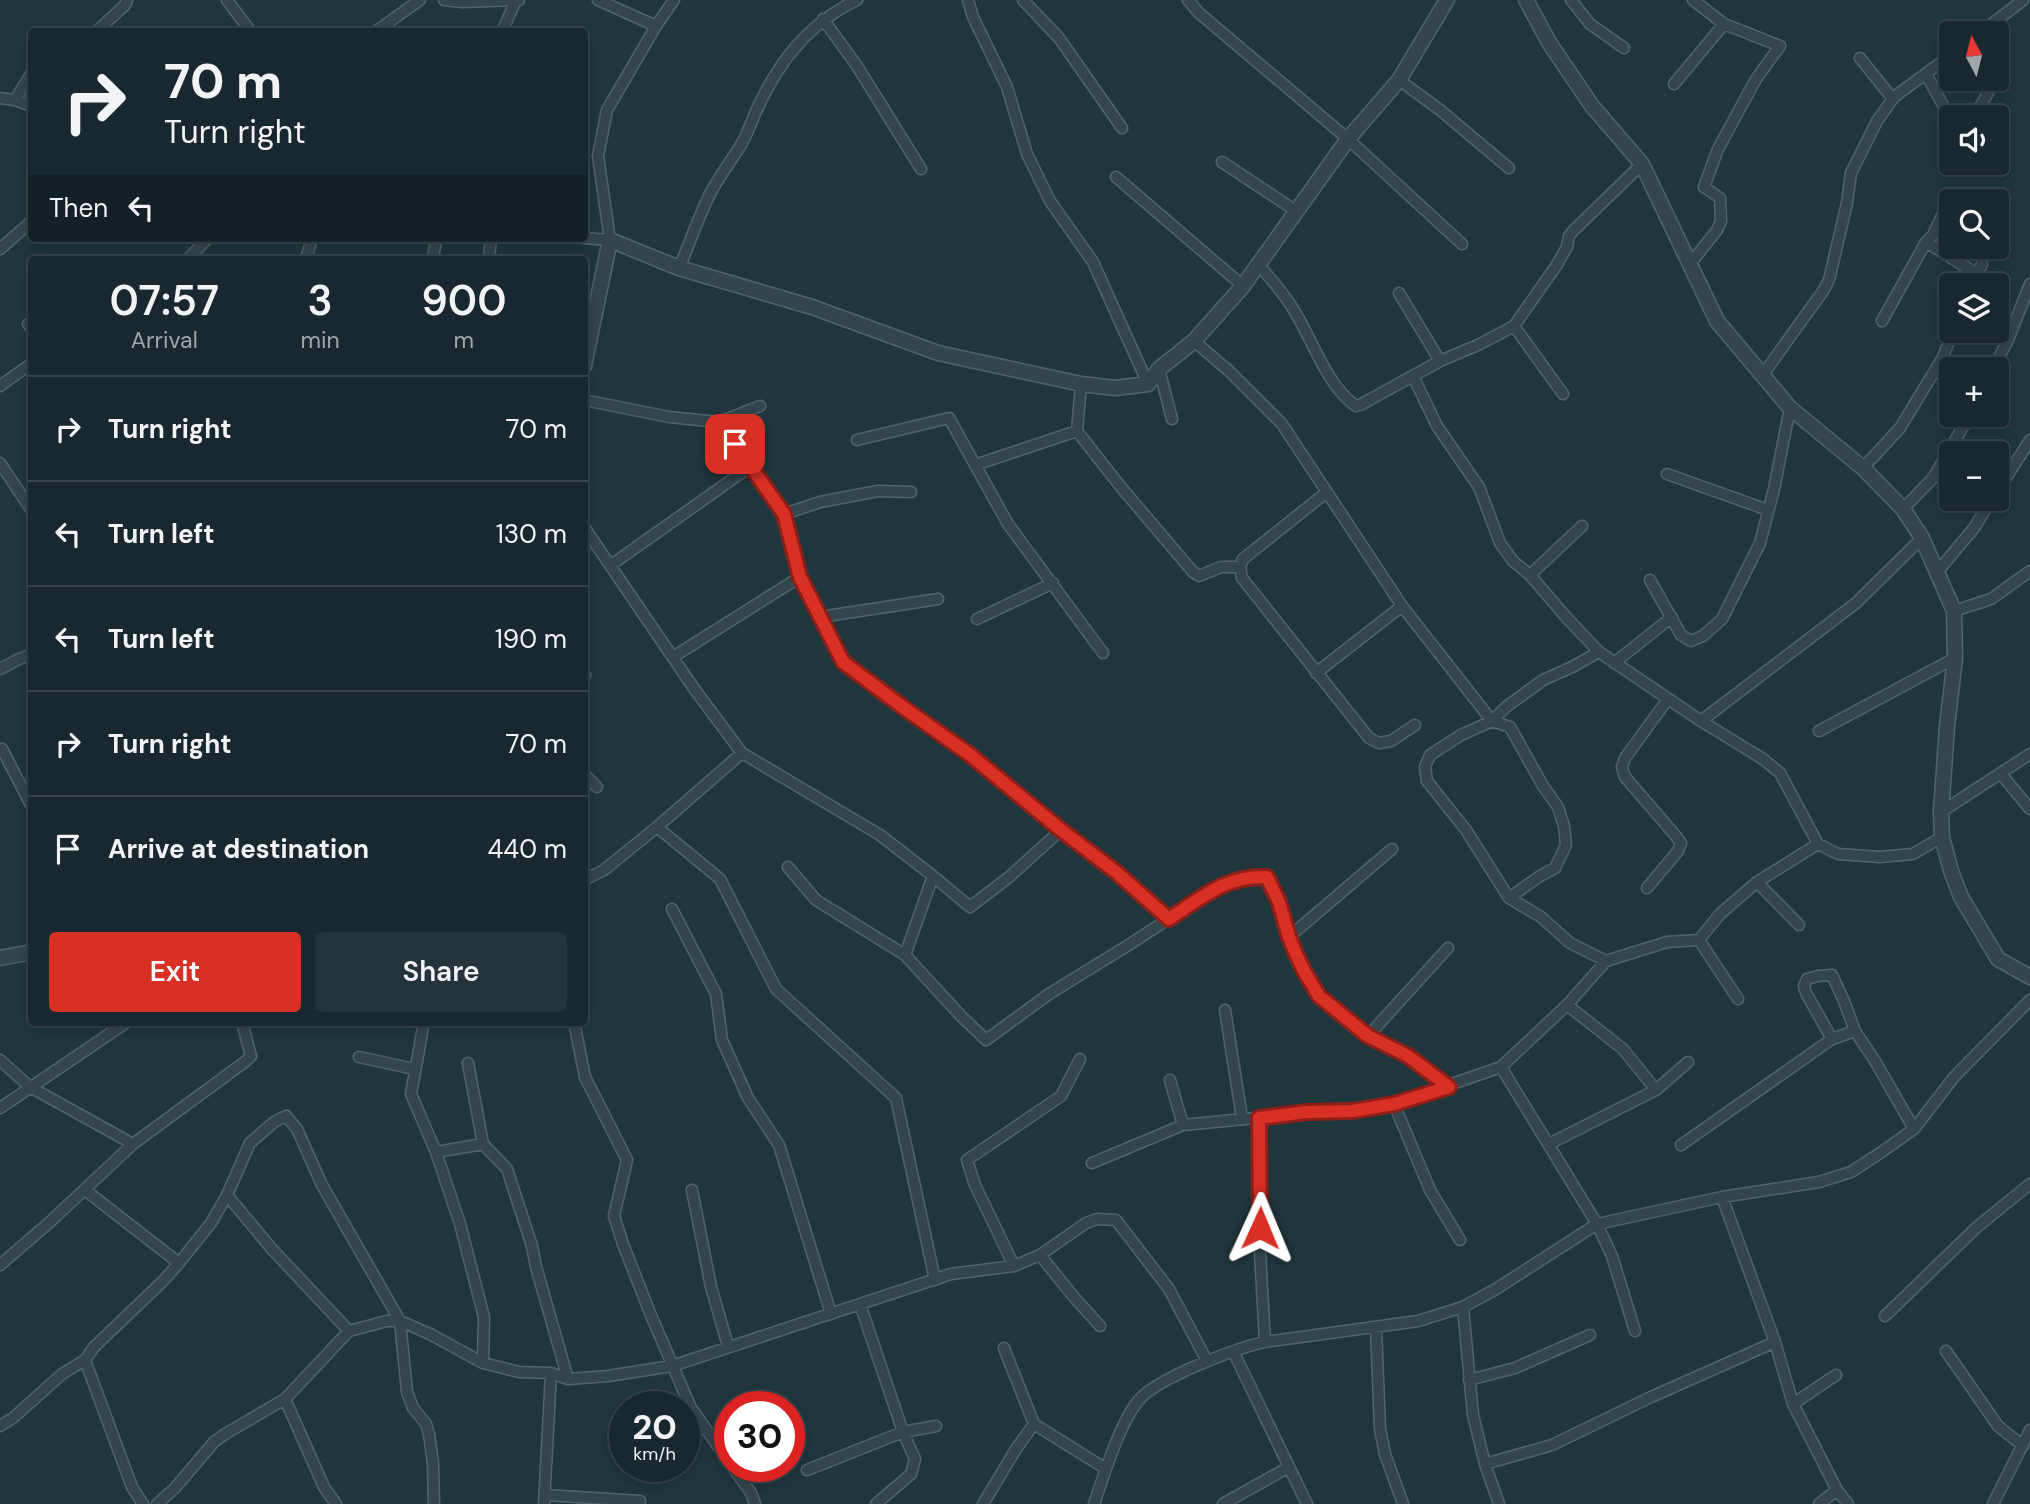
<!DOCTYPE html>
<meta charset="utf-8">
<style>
:root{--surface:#18282e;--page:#25343a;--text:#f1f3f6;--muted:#9fa6aa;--line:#36444a;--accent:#d93025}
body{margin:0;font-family:"DM Sans",sans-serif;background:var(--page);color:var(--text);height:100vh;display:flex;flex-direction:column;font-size:26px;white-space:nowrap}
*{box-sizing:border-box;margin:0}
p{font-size:23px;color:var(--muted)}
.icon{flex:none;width:38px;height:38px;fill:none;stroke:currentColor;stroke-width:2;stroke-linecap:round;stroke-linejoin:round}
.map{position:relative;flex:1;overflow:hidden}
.details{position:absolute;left:28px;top:256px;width:560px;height:770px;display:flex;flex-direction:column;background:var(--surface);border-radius:7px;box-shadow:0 4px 18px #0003,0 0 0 2px var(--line)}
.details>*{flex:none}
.hud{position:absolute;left:28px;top:28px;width:560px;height:214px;border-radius:7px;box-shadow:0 4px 18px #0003,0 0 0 2px var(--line);background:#18282e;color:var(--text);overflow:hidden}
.needle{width:46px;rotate:353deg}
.buttons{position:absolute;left:1939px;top:21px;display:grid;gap:14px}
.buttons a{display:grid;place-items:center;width:70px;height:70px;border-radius:7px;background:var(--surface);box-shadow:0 4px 18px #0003,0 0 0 2px var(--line);font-size:35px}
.speed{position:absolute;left:609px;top:1391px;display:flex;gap:14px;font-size:35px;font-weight:700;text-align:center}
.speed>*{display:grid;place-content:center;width:91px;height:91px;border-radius:50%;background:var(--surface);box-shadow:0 4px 18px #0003,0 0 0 2px var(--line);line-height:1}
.speed small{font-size:18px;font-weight:400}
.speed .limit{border:10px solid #d22;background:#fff;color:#111}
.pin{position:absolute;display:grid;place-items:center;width:60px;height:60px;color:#fff;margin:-30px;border-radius:14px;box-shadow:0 4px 10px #0006}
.me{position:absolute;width:77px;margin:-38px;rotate:1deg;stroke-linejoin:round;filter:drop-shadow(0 0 5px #0008)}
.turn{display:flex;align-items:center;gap:24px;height:147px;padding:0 21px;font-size:32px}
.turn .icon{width:91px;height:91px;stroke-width:2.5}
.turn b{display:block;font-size:49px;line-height:60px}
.then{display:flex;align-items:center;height:66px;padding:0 21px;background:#0003;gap:14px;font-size:26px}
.eta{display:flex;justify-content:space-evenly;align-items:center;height:119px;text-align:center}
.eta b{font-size:42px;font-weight:600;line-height:49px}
.button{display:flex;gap:14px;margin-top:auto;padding:14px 21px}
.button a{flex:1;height:80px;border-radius:7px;background:var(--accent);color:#fff;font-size:28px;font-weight:600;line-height:80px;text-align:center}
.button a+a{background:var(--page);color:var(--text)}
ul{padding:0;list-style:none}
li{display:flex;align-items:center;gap:21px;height:105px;padding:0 21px;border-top:2px solid var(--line)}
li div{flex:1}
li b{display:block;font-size:26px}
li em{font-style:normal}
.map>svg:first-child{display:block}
</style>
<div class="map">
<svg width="2030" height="1504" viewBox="0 0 2030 1504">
<rect width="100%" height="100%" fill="#20363d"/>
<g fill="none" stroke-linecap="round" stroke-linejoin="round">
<defs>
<path id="minor" d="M227,0L251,32
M444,0L462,2L519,0
M598,0L656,26
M968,0L973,17L1007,87L1027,154L1050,201L1093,262L1148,384
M1023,0L1059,38L1122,128
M1188,0L1199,13L1348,139L1462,244
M1571,0L1590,24L1624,48
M823,19L857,66L921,169
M96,32L125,5L127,0
M375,32L420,0
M502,32L516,0
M1980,33L2023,0
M1860,58L1892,98
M1926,74L1951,120
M1399,80L1440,110L1509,168
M1674,84L1724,24
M0,98L15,100L32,106
M15,100L32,72
M1974,117L1988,93
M1222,162L1296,211
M1116,177L1243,286
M584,238L610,240L598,156L607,110L656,26L674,0
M1926,242L1977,274
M0,249L32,221
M188,259L208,238
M306,259L312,238
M433,259L436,238
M489,259L491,238
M1690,264L1717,230L1721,221L1720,198L1704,187L1718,149L1756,79L1780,46L1724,24L1693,0
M1259,265C1269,277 1281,290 1290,304C1310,333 1326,386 1356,406L1360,405L1440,361L1478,345L1514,326L1556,266L1567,247L1569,236L1573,231L1642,164
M679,268C689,245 697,221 708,198C717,178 731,162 742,143C748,133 752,120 757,109C779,61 809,23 857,0
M1972,285L1982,264
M1399,293L1440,361
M1882,321L1926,242L1933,235L1950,198
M28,324L32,328
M1514,326L1563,394
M1194,341L1229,371L1282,424L1402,606L1492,721L1510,727L1543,786L1558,807L1564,826L1566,845L1555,868L1540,876L1509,898
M1159,369L1172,419
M1993,369L2008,340L2030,284
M1413,376L1437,426L1479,487L1500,543L1513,561L1530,575L1566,617L1599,652L1701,721L1763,759L1780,773L1818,844
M1762,376L1823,291L1829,280L1847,203L1851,173L1877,121L1894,97L1951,55
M0,386L32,363
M584,400L669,417L719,422L760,406
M719,422L784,514L800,577L843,662L903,708L969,754L1116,872L1169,919
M1077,431L1120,486L1193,572L1199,576L1221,567H1240
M857,440L949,418L1008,524L1103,653
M0,463L32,511
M975,465L1077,431L1081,384
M1863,468L1900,428L1943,357L1953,331
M1667,474L1768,510
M1327,492L1243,559L1240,567L1242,578L1369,738L1379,743L1391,741L1415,725
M1997,492L2030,440
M1903,509L1933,478L1970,415
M784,514L820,502L878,491L911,492
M584,527L695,690L742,753L880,835L933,876L970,907L1009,877L1061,830
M611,565L751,466
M1938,571L1974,528L1992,499
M1530,575L1582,526
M1650,580L1681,635L1691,641L1703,636L1722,619L1760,543L1774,489L1790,408
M1954,611L1991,599L2030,571
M820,617L938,599
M977,619L1053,583
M1599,652L1572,667L1543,680L1506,707L1492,721L1461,735L1430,755L1425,767L1427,781L1466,830L1509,898L1541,917L1570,943L1606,961L1667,942L1699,940L1720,914L1757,882L1818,844L1838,854L1880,857L1913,854L1942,837
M673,657L800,577
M1614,663L1672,617
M0,669L17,660L32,654
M1316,673L1402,606
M584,675H585
M1701,721L1856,603L1922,538
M1819,731L1955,658
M2,749L32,807
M584,774L597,787
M2001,774L2030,809
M1941,812L2030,754
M657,827L720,879L776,989L896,1098L935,1280
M788,867L816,900L905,955L960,1015L986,1040L1049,994L1127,946L1224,883L1252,876L1267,877L1279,902L1289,937L1304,971L1319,996L1368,1036L1408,1056L1449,1087
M584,880L604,870L657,827L742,753
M1757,882L1799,925
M1647,888L1678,851L1681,843L1675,835L1625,777L1622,767L1625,758L1668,699
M672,909L716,994L722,1040L748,1098L779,1145L831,1314
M1289,937L1392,849
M1699,940L1738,999
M905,955L933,876
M1567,1005L1623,1049L1656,1090
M1225,1010L1242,1118
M424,1022L411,1094L436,1152L460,1224L484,1317L483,1363
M574,1022L585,1077L627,1160L614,1216L623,1244L650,1313L691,1408L730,1463
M1368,1036L1448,948
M1832,1039L1806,993L1804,986L1807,979L1818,976L1832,975L1844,1001L1855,1031L1875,1061L1914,1129
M359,1057L414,1069
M0,1060L30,1087L133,1144
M468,1063L483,1144
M1501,1067L1597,1224L1612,1256L1635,1331
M1170,1080L1183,1125
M1394,1104L1430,1190L1460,1240
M0,1108L127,1022
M1260,1118V1252L1265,1342
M1549,1144L1656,1090L1688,1062
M1681,1145L1832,1039L1855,1031
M436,1152L483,1144L507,1169L532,1246L536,1267L568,1379
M1092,1163L1183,1125L1307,1113L1353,1111L1394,1104L1501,1067L1567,1005L1606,961
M85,1190L179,1263
M692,1190L711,1287L728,1346
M227,1195L271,1248L349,1331
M1722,1197L1775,1342L1793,1404L1837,1490L1848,1504
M1040,1255L1073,1296L1100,1326
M0,1265L51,1221L133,1144L246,1061L251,1056L242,1022
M1014,1266L975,1185L967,1160L1061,1096L1080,1059
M860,1304L903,1432L915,1459L911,1474L876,1504
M1463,1307L1473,1415L1485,1464L1499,1504
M1885,1316L1977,1227L2030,1184
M1376,1327L1380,1429L1385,1454L1403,1504
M1004,1348L1034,1424L1106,1469
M1946,1351L1998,1426L2023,1446
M1234,1353L1307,1504
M85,1360L132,1487L143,1504
M1469,1380L1515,1368L1590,1335
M285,1399L324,1487L336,1504
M1793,1404L1836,1375
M0,1426L13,1418L62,1374L85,1360L94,1347L163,1281L179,1263L211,1223L227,1195L250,1143L274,1122L286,1116L297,1129L322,1185L400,1321L407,1392L413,1408L426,1424L429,1434L433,1463L434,1504
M1485,1464L1552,1445L1651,1397L1775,1342
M732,1466L751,1493L755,1504
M807,1470L903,1432L936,1426
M545,1495L640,1501
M157,1504L175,1488L214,1442L225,1434L285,1399L349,1331L372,1325L386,1321H400L430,1334L483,1363L519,1372L551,1373L568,1379L608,1376L672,1366L951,1274L1014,1266L1040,1255L1086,1223L1097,1219L1116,1220L1169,1289L1207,1361
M544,1504L551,1373
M983,1504L1016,1449L1034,1424
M1094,1504C1104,1475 1120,1422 1139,1400C1157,1378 1237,1348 1265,1342L1418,1321L1463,1307L1496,1289L1597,1224L1722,1197L1819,1182L1851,1172L1880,1153L1914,1129L1954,1077L2030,1000
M1223,1504L1289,1467
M1819,1504L1837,1490
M1993,1504L2030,1430"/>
<path id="tertiary" d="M1526,0L1550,44L1592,106L1642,164L1717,321L1790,408L1863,468L1903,509L1922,538L1954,611L1955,658L1947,726L1941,812L1942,837L1951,871L1961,897L1998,959L2030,977
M584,366L610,240L679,268L812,307L938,353L1081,384L1115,388L1148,384L1159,369L1194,341L1243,286L1348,139L1399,80L1447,0
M0,958L32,952"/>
</defs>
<!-- minor casing -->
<use href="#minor" stroke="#52646b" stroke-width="13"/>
<!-- tertiary casing -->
<use href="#tertiary" stroke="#52646b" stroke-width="17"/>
<!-- minor -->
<use href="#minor" stroke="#34464d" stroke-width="10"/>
<!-- tertiary -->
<use href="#tertiary" stroke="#34464d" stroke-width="14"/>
</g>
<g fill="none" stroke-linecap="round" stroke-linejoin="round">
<defs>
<path id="route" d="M735,444L784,514L800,577L843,662L904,708L969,754L1061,830L1116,872L1169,919C1201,898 1226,875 1267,877L1279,902L1289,937L1296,954L1304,971L1319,996L1368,1036L1408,1056L1449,1087L1394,1104L1353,1111L1307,1112L1259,1118L1260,1228"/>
</defs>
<!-- route casing -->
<use href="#route" stroke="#8d1f18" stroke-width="18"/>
<!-- route -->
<use href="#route" stroke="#d93025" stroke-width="12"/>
</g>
</svg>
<div class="buttons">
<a><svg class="needle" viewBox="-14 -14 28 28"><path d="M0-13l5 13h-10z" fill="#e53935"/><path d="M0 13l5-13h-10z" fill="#9fa6aa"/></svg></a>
<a><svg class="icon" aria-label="sound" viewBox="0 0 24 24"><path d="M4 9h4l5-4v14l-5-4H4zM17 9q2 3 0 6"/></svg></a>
<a><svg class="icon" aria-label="search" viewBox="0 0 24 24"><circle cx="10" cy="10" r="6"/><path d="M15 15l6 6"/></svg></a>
<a><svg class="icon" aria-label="layers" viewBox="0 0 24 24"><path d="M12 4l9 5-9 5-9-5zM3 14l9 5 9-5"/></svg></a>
<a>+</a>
<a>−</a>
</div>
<div class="speed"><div>20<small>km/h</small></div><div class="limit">30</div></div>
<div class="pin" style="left:735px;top:444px;background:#d93025"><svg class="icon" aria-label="arrive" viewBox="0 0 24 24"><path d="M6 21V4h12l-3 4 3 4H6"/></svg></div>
<svg class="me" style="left:1260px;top:1228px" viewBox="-20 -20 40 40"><path d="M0-17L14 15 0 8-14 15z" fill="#d93025" stroke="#fff" stroke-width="4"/></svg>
<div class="hud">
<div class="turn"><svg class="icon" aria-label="right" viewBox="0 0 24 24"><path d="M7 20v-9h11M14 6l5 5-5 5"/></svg><div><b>70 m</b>Turn right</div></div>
<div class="then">Then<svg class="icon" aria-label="left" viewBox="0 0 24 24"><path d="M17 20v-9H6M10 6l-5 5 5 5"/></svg></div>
</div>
<section class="details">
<div class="eta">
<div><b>07:57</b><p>Arrival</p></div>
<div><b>3</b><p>min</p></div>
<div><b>900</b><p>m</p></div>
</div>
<ul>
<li><svg class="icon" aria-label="right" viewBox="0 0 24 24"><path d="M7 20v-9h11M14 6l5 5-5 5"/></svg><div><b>Turn right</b></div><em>70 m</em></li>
<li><svg class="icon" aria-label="left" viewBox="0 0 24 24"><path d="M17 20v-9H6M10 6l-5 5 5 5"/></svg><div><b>Turn left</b></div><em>130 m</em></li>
<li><svg class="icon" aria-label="left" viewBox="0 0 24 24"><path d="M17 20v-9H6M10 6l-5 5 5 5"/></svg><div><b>Turn left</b></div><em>190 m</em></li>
<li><svg class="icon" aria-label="right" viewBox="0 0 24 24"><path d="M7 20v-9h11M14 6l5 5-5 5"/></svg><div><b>Turn right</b></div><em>70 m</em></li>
<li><svg class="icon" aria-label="arrive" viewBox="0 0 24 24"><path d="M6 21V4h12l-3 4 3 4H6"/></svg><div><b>Arrive at destination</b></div><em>440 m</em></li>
</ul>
<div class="button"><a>Exit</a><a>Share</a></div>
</section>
</div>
